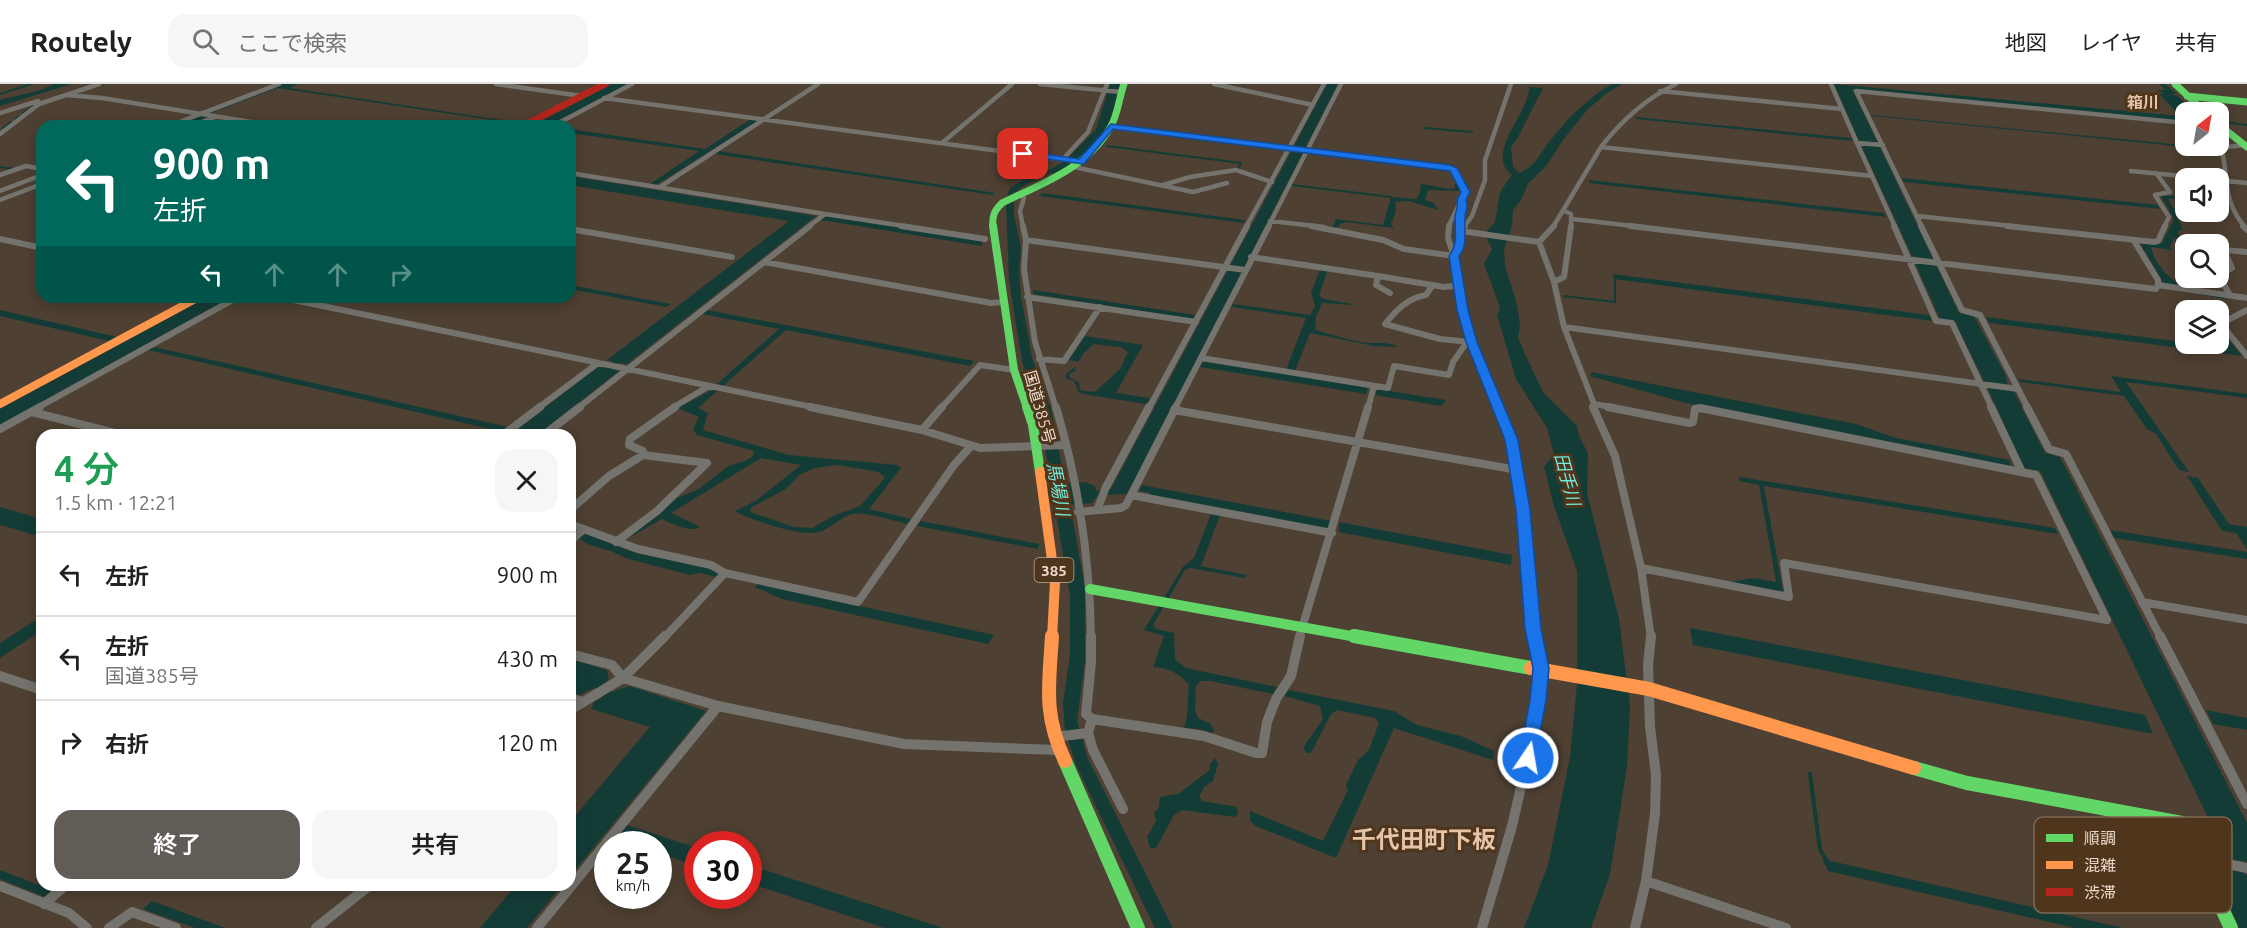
<!DOCTYPE html>
<html lang="ja">
<meta charset="utf-8">
<style>
:root{--surface:#fff;--page:#f6f6f6;--text:#202124;--muted:#757577;--line:#e0e0e0;--accent:#625c57}
body{margin:0;font-family:Ubuntu,"Noto Sans JP",sans-serif;background:var(--page);color:var(--text);height:100vh;display:flex;flex-direction:column;font-size:22px;white-space:nowrap}
*{box-sizing:border-box;margin:0}
p{font-size:20px;color:var(--muted)}
.icon{flex:none;width:33px;height:33px;fill:none;stroke:currentColor;stroke-width:2;stroke-linecap:round;stroke-linejoin:round}
.map{position:relative;flex:1;overflow:hidden}
.drawer{position:absolute;left:36px;top:345px;width:540px;height:462px;display:flex;flex-direction:column;background:var(--surface);border-radius:18px;box-shadow:0 3px 15px #0003}
.drawer>*{flex:none}
.banner{position:absolute;left:36px;top:36px;width:540px;height:183px;border-radius:18px;box-shadow:0 3px 15px #0003;background:#00695c;color:#fff;overflow:hidden}
.needle{width:39px;rotate:31deg}
.tools{position:absolute;left:2175px;top:18px;display:grid;gap:12px}
.tools a{display:grid;place-items:center;width:54px;height:54px;border-radius:12px;background:var(--surface);box-shadow:0 3px 15px #0003;font-size:30px}
.speed{position:absolute;left:594px;top:747px;display:flex;gap:12px;font-size:30px;font-weight:700;text-align:center}
.speed>*{display:grid;place-content:center;width:78px;height:78px;border-radius:50%;background:var(--surface);box-shadow:0 3px 15px #0003;line-height:1}
.speed small{font-size:15px;font-weight:400}
.speed .limit{border:9px solid #d22;background:#fff;color:#111}
.pin{position:absolute;display:grid;place-items:center;width:51px;height:51px;color:#fff;margin:-26px;border-radius:12px;box-shadow:0 3px 9px #0006}
.me{position:absolute;width:66px;margin:-33px;rotate:12deg;stroke-linejoin:round;filter:drop-shadow(0 0 4px #0008)}
.turn{display:flex;align-items:center;gap:21px;height:126px;padding:0 18px;font-size:27px}
.turn .icon{width:78px;height:78px;stroke-width:2.5}
.turn b{display:block;font-size:42px;line-height:51px}
.lanes{display:flex;align-items:center;height:57px;padding:0 18px;background:#0003;justify-content:center;gap:30px;direction:ltr}
.lanes .off{opacity:.35}
.round{display:grid;place-items:center;flex:none;width:63px;height:63px;border-radius:18px;background:var(--page)}
.head{display:flex;align-items:center;justify-content:space-between;height:102px;padding:0 18px}
h1{font-size:36px;font-weight:600;line-height:45px;color:#1e9e55}
.cta{display:flex;gap:12px;margin-top:auto;padding:12px 18px}
.cta a{flex:1;height:69px;border-radius:18px;background:var(--accent);color:#fff;font-size:24px;font-weight:600;line-height:69px;text-align:center}
.cta a+a{background:var(--page);color:var(--text)}
ul{padding:0;list-style:none}
li{display:flex;align-items:center;gap:18px;height:84px;padding:0 18px;border-top:2px solid var(--line)}
li div{flex:1}
li b{display:block;font-size:22px}
li em{font-style:normal}
header{display:flex;align-items:center;gap:36px;box-sizing:border-box;height:84px;padding:0 30px;background:var(--surface);border-bottom:2px solid var(--line)}
header strong{font-size:28px}
nav{display:flex;gap:33px;margin-inline-start:auto;font-size:21px}
.search{width:420px;height:54px;background:var(--page);display:flex;align-items:center;gap:15px;box-sizing:border-box;padding:0 21px;border-radius:18px;color:var(--muted);font-size:22px}
.map>svg:first-child{display:block}
</style>
<header>
<strong>Routely</strong>
<div class="search"><svg class="icon" aria-label="search" viewBox="0 0 24 24"><circle cx="10" cy="10" r="6"/><path d="M15 15l6 6"/></svg>ここで検索</div>
<nav><a>地図</a><a>レイヤ</a><a>共有</a></nav>
</header>
<div class="map">
<svg width="2247" height="844" viewBox="0 0 2247 844">
<rect width="100%" height="100%" fill="#4e4032"/>
<!-- water -->
<path fill="#143c36" fill-rule="evenodd" d="M54,0H72L0,22V16L41,6Z
M283,0H298L290,4L522,39L519,40L277,4L211,29L210,33L186,42H173Z
M612,0H628L548,42H531Z
M1327,0H1338L1128,410L1098,411L1092,419L1070,421L1085,503V576L1077,637L1088,675L1173,844H1155L1076,681L1065,646L1063,619L1070,571V512L1040,334L1022,277L1009,196L1006,118L1008,109L1010,104L1022,97L1058,82L1071,74L1077,75C1058,90 1030,93 1014,110V130L1021,164L1019,184L1021,213L1029,256L1032,274L1051,325L1065,399L1085,398L1095,402L1096,407L1111,405Z
M1612,0H1622L1607,9L1587,26L1563,56L1547,81L1528,100L1521,116L1513,126L1512,142L1504,165L1505,182L1517,220L1520,242L1518,253L1524,268L1543,308L1577,342L1579,352L1588,369L1587,409L1619,535L1630,621L1627,682L1610,790L1591,844H1524L1548,781L1570,673L1577,600V487L1554,422L1544,383L1554,370L1547,344L1516,295L1497,231L1500,223L1484,180L1492,165L1487,155V147L1495,138L1500,108L1512,91C1483,70 1531,27 1529,3L1543,4L1517,55L1511,63L1513,83L1519,89C1537,82 1540,68 1553,53C1570,32 1588,14 1612,0Z
M1834,0L2180,32L2159,10L2164,9L2155,6H2165L2160,0H2165L2177,10H2170L2178,12L2194,28H2186L2185,38L1852,5L1959,229L1974,232L2006,292L2008,301L2014,308L2045,369L2060,373L2247,739V778L2237,776L2244,790L2247,791V844H2239L2213,786L2220,785L2213,771L2203,766L2196,750L2198,747L2216,750L2040,387L2024,384L1988,305L1992,303L1989,298L1984,297L1956,240L1957,238L1940,235L1915,179L1917,174L1912,172L1861,61L1864,58L1859,57Z
M1871,31L2214,64L2215,66L1872,32Z
M1635,33L1851,54L1853,57L1636,35Z
M751,35L758,37L656,101L650,100L699,67L570,49V45L705,65Z
M718,67L995,109L993,111L715,70Z
M570,92L816,132L627,280L619,279L611,285L619,287L537,351H509L598,283L607,284L614,278L607,276L789,137L570,101Z
M1902,94L2157,121L2161,125L1904,98Z
M1589,96L1884,129L1886,133L1589,99Z
M1458,99L1461,106L1459,107L1428,106L1425,116L1434,119L1438,126L1408,117L1395,118L1396,127L1391,140L1394,144L1346,138L1340,140L1339,143H1333L1336,135L1383,141L1391,113L1416,115L1420,109L1421,100L1450,105L1455,104V100Z
M1042,109L1245,136L1244,139L1039,112Z
M2181,109L2185,113L2183,114L2168,115L2173,124L2178,127L2176,131L2183,146L2178,147L2179,154L2174,155L2170,162L2172,166L2151,163C2154,179 2170,198 2186,202L2164,200L2140,159H2162L2174,135L2161,112H2176Z
M826,132L982,157V162L821,136Z
M1321,184L1328,185L1319,212L1324,215L1357,221L1322,219L1316,233L1315,246C1330,250 1357,259 1371,259C1381,259 1390,258 1399,263L1374,262L1310,249L1295,287L1286,286L1306,234L1232,223L1233,220L1310,231L1315,222L1311,208Z
M1613,190L1929,231L1932,237L1614,195Z
M570,201L671,220L666,223L570,205Z
M1033,206L1195,231L1193,235L1033,210Z
M207,213H232L0,341V325Z
M0,226L117,253L109,257L0,232Z
M707,226L974,277L970,282L786,246L723,302L717,300L779,245L702,230Z
M1986,233L2221,263L2219,259L2220,245L2242,272L1989,239Z
M1085,252L1143,261L1116,309L1150,314L1146,320L1088,311L1079,308L1074,297L1066,294V290L1076,282L1075,287L1069,290V293L1079,299L1080,306L1095,308L1120,285L1128,268L1121,263L1094,260L1084,269L1078,278L1069,276Z
M154,263L508,343L503,348L148,266Z
M1203,277L1368,303L1366,310L1200,283Z
M1591,288L1856,340L1896,354L2010,376L2011,383L1686,319L1590,292Z
M2111,292L2247,310V314L2126,298L2189,388L2179,386L2156,350L2147,345L2124,312L2020,298L2018,295L2121,308Z
M1377,305L1446,316L1442,322L1375,311Z
M712,306L717,307L698,324L708,329L703,346L789,371L897,381L901,384L869,425L911,435L907,440C894,437 865,427 852,430C840,433 831,445 819,448C803,453 749,436 735,427L757,416L801,381L761,374L671,429L697,441L699,444C688,448 673,440 662,435L625,456V454L672,416L699,405L728,382L745,377L753,372L754,367L697,351L693,346L699,333L679,325L680,323ZM837,381L879,388L885,394L860,422L833,432L812,444L794,443L750,428L752,423L786,405L799,391L815,384Z
M2187,392L2198,394L2229,440L2247,443V465L2236,449L2222,447Z
M1739,393L2055,444L2058,450L1764,402L1783,507L1779,509L1730,498L1754,494L1776,498L1759,401L1739,397Z
M1142,401L1332,437L1327,446L1149,412L1150,409L1139,407Z
M0,423L42,435V453L0,441Z
M1211,430L1220,431L1201,482L1247,491L1244,494L1191,484L1185,486L1153,541L1156,545L1174,549L1175,575L1186,584L1277,603L1273,610L1210,597H1201L1196,602L1195,627L1198,634L1211,640L1214,647L1211,649L1199,645L1184,644C1189,631 1187,616 1189,601C1178,588 1170,585 1153,583L1164,552L1144,546L1183,483L1194,474Z
M921,437L1039,460L1038,465L917,442Z
M1339,438L1512,471L1511,481L1339,448Z
M570,443L633,468L707,484L719,489L717,493L700,489L690,491L625,474L611,467L589,461L570,449Z
M2110,446L2247,468V475L2114,454Z
M758,500L994,551L988,560L782,515L755,503Z
M42,532V546L0,574V559Z
M1690,544L2145,631L2153,650L1693,561Z
M570,575L607,586L609,596L603,600L611,608L629,602L706,627L570,792V738L650,643L591,625L594,618L603,613L595,604L579,611L570,608Z
M1289,606L1394,627L1417,641L1461,652L1494,667L1493,676L1394,644L1336,774L1256,742L1250,737V727L1323,757L1348,706L1346,701L1358,676L1369,666L1379,639L1375,634L1337,626L1331,630L1311,669H1307L1303,664L1323,635L1320,622L1284,612Z
M2206,626L2247,634V646L2213,640Z
M1215,674L1218,680L1213,697L1204,703L1199,713L1202,717L1237,723L1238,729L1235,733L1182,726L1174,731L1156,764H1150L1147,753L1156,737L1154,729L1159,723L1160,713L1178,710L1210,686V680Z
M627,741L697,764V782L659,769L658,760H632L616,755Z
M1822,775L2123,844H2075L1828,787Z
M749,781L943,844H885L749,799Z
M0,786L52,806L44,813L0,795Z
M516,801H562L527,844H480Z
M152,817L225,844H195L143,825Z"/>
<g fill="none" stroke-linecap="round" stroke-linejoin="round">
<!-- stream-far1 -->
<path stroke="#143c36" stroke-width="2" d="M0,10L31,0
M23,29L35,21
M15,35L18,33
M2225,38L2247,41
M3,44L11,38
M1424,44L1472,48
M1107,62L1241,79L1238,84L1241,86
M0,83L14,85
M1292,101L1391,113
M2218,173L2224,177L2226,185
M2192,201L2199,194
M2198,209L2224,214
M1564,212L1615,218V195"/>
<!-- stream -->
<path stroke="#143c36" stroke-width="4" d="M1810,690L1820,766L1828,778"/>
<!-- river -->
<path fill="#143c36" fill-rule="evenodd" d="M1110,0H1120C1115,14 1113,33 1106,46C1099,59 1065,91 1051,89V85L1066,76L1096,45Z"/>
<!-- street-far3 -->
<path stroke="#74736d" stroke-width="4.5" d="M496,0L582,12
M1040,0L1121,8
M1214,0L1313,21
M1831,0L1857,59
M1660,7L1842,25
M66,11L102,14L276,42
M604,14L1081,78
M0,29L38,17
M169,42L279,0
M191,42L215,33
M553,42L632,0
M1111,43L1450,84L1465,103V108L1448,143
M0,50L39,20L99,0
M942,59L1012,0
M1601,63C1622,36 1645,15 1676,0
M1063,75L1088,48L1107,0
M1074,83L1193,108L1227,99
M2131,87L2203,94
M570,89L825,130L808,143
M2156,89L2170,108L2155,111L2169,133L2164,143
M0,91L26,82L42,85
M1872,92L1895,143
M2218,96L2247,99
M1163,101L1190,93L1236,86L1272,98
M660,103L818,0
M0,107L42,91
M1018,110L1024,114L1020,127L1023,143
M0,116L42,100
M1564,127L1571,130V143
M825,130L911,143
M1917,132L2021,143
M1572,135L1642,143
M1270,137L1324,143
M1246,143L1324,0
M1268,143L1341,0
M1460,143L1461,116
M1464,143L1472,132L1485,96V76L1511,0
M1553,143L1601,63L1872,92L1857,59L1883,61
M1922,143L1856,7L2186,39
M2245,143C2223,118 2229,97 2222,67L2226,63L2247,61"/>
<!-- street-far2 -->
<path stroke="#74736d" stroke-width="6" d="M901,142L985,155
M1023,142L1026,156L1024,185L1035,258L1056,324
M1311,142L1383,156L1404,165L1454,172
M1449,142L1448,154L1454,172
M1460,142V159L1454,172L1467,245L1499,324
M1630,142L2156,205L2158,201L2247,214
M1894,142L1936,237L1952,239L1992,324
M1921,142L1962,226L1980,231L2028,324
M2007,142L2154,158L2158,157L2165,142
M2243,142L2247,146
M570,145L732,173
M1461,147L1539,158L1554,142
M1461,147L1465,142
M0,155L42,164
M1026,156L1245,186
M2134,157L2158,196V201
M1539,158L1554,198L1564,243L1594,320V324
M1251,173L1378,192
M764,178L991,219L1003,218
M1554,198L1564,193L1571,142
M1432,202L1426,211C1408,214 1396,226 1385,240L1440,255L1470,258
M1390,209L1376,201L1378,192L1444,203L1454,202L1459,198
M2230,211L2222,197V189L2232,184L2224,166L2247,168
M279,213L817,324
M1027,213L1196,238
M2247,226L2224,238L2223,242L2247,272
M1564,243L2018,305
M1201,274L1388,304L1394,282L1449,291L1453,278L1467,258
M1039,275L1064,277L1100,223
M1594,320L1616,324
M37,324L238,213
M538,324L598,279
M578,324L810,142
M672,324L709,302
M941,324L980,281L1014,286
M1149,324L1247,142
M1175,324L1269,142
M1368,324L1374,302
M1698,324H1702"/>
<!-- street-far1 -->
<path stroke="#74736d" stroke-width="8" d="M810,323L922,346L980,364L1065,361
M1056,323C1078,397 1090,476 1091,554
M1499,323L1512,356L1528,467L1535,554
M1593,323L1615,372L1641,484L1651,554
M1608,323L1689,339L1693,338L1695,325L1700,324L2036,391L2107,536
M1991,323L2022,388
M2027,323L2049,365L2066,370L2161,554
M1174,326L1518,386
M32,328L123,351
M0,345L40,323
M922,346L942,323
M503,351L540,323
M544,351L580,323
M1131,411L1332,449
M570,426L609,392L643,371V367L629,361L630,355L675,323
M1097,426L1106,403L1149,323
M1078,428L1121,424L1126,421L1176,323
M570,440L638,465L711,481L725,489L858,518L954,381L971,362
M570,457L583,446
M616,458L657,427L707,379L643,371
M1641,484L1789,513L1784,479L2107,536
M2142,518L2247,536
M664,554L725,489
M1299,554L1368,323"/>
<!-- street -->
<path stroke="#74736d" stroke-width="10" d="M1091,552V578L1086,630L1092,635L1204,652L1256,669H1262L1267,638L1276,615L1291,592L1300,552
M2160,552L2247,720
M570,570L612,581L623,594L718,622L904,660L1057,666
M0,592L42,606
M570,614L582,618
M570,626L623,594L665,552
M1092,635L1088,649L1093,666L1123,725
M1054,653L1088,649
M2199,774L2247,784
M1646,797L1786,844
M0,802L69,829L87,844
M44,820L66,801
M109,844L132,828L176,844
M316,844L370,801
M537,844L718,622
M1482,844L1512,742L1533,651L1541,584L1534,552
M1635,844L1646,797L1655,730L1656,691L1650,643L1648,581L1651,552"/>
<!-- fast-far3 -->
<path stroke="#63d668" stroke-width="7" d="M2175,0L2205,28
M2187,12L2247,18
M2218,40L2247,63
M993,143C992,132 994,127 1002,119C1041,100 1087,84 1110,44C1118,31 1119,14 1124,0"/>
<!-- fast-far2 -->
<path stroke="#63d668" stroke-width="8" d="M993,142L1014,286L1027,324"/>
<!-- fast-far1 -->
<path stroke="#63d668" stroke-width="10" d="M1027,323L1033,341L1040,388
M1090,505L1362,554"/>
<!-- fast -->
<path stroke="#63d668" stroke-width="14" d="M1354,552L1531,584
M1065,677L1138,844
M1914,684L1967,699L2182,739L2231,844"/>
<!-- slow-far2 -->
<path stroke="#ff974d" stroke-width="8" d="M0,320L199,213"/>
<!-- slow-far1 -->
<path stroke="#ff974d" stroke-width="10" d="M1040,388L1055,498L1052,554"/>
<!-- slow -->
<path stroke="#ff974d" stroke-width="14" d="M1052,552C1049,602 1043,630 1065,677
M1531,584L1649,605L1914,684"/>
<!-- jam -->
<path stroke="#b3261e" stroke-width="7" d="M523,42L605,0"/>
</g>
<!-- route -->
<path fill="#1a73e8" stroke="#114b97" stroke-width="1.5" d="M1111,40L1450,81L1457,84L1470,108L1466,116C1469,123 1465,127 1465,135C1464,148 1468,161 1459,172L1468,226L1477,258L1518,356L1530,426L1541,545L1549,584L1546,617L1534,678L1528,680L1522,678L1519,674L1530,617L1533,584L1525,545L1516,426L1505,356L1466,258L1457,226L1449,172C1458,160 1455,148 1455,134C1455,127 1459,123 1457,116L1461,108L1450,87L1113,45L1084,80L1023,72L1018,70L1023,67L1079,75Z"/>
<g text-anchor="middle" dominant-baseline="central" stroke-width="6" stroke-linejoin="round" paint-order="stroke">
<!-- shield labels -->
<rect fill="#4f351c" stroke="#bca896" stroke-width="1.5" x="1034.5" y="474" width="39" height="24" rx="4.5"/>
<g font-size="15" font-weight="bold" fill="#eadacb">
<text x="1054" y="486">385</text>
</g>
<!-- far-quarter labels -->
<g font-size="16" font-weight="bold" fill="#e5c4a8" stroke="#4f351c">
<text x="2143" y="18">箱川</text>
</g>
<!-- street labels -->
<g font-size="16" fill="#eadacb" stroke="#4f351c">
<text transform="translate(1040 323) rotate(74)">国道385号</text>
</g>
<!-- water labels -->
<g font-size="18" font-style="italic" fill="#70ead9" stroke="#4f351c">
<text transform="translate(1568 395) rotate(75)">田手川</text>
<text transform="translate(1059 405) rotate(79)">馬場川</text>
</g>
<!-- near-quarter labels -->
<g font-size="24" font-weight="bold" fill="#e5c4a8" stroke="#4f351c">
<text x="1424" y="755">千代田町下板</text>
</g>
</g>
<!-- legend -->
<rect x="2034" y="733" width="198" height="96" rx="9" fill="#4f351c" stroke="#7e6751" stroke-width="1.5"/>
<rect x="2046" y="750" width="27" height="8" fill="#63d668"/>
<rect x="2046" y="777" width="27" height="8" fill="#ff974d"/>
<rect x="2046" y="804" width="27" height="8" fill="#b3261e"/>
<g font-size="16" fill="#eadacb">
<text x="2084" y="760">順調</text>
<text x="2084" y="787">混雑</text>
<text x="2084" y="814">渋滞</text>
</g>
</svg>
<div class="tools">
<a><svg class="needle" viewBox="-14 -14 28 28"><path d="M0-13l5 13h-10z" fill="#e53935"/><path d="M0 13l5-13h-10z" fill="#757577"/></svg></a>
<a><svg class="icon" aria-label="sound" viewBox="0 0 24 24"><path d="M4 9h4l5-4v14l-5-4H4zM17 9q2 3 0 6"/></svg></a>
<a><svg class="icon" aria-label="search" viewBox="0 0 24 24"><circle cx="10" cy="10" r="6"/><path d="M15 15l6 6"/></svg></a>
<a><svg class="icon" aria-label="layers" viewBox="0 0 24 24"><path d="M12 4l9 5-9 5-9-5zM3 14l9 5 9-5"/></svg></a>
</div>
<div class="speed"><div>25<small>km/h</small></div><div class="limit">30</div></div>
<div class="pin" style="left:1023px;top:70px;background:#d93025"><svg class="icon" aria-label="arrive" viewBox="0 0 24 24"><path d="M6 21V4h12l-3 4 3 4H6"/></svg></div>
<svg class="me" style="left:1528px;top:674px" viewBox="-20 -20 40 40"><circle r="17" fill="#1a73e8" stroke="#fff" stroke-width="3"/><path d="M0-11L8 9 0 5-8 9z" fill="#fff"/></svg>
<div class="banner">
<div class="turn"><svg class="icon" aria-label="left" viewBox="0 0 24 24"><path d="M17 20v-9H6M10 6l-5 5 5 5"/></svg><div><b>900 m</b>左折</div></div>
<div class="lanes"><svg class="icon" aria-label="left" viewBox="0 0 24 24"><path d="M17 20v-9H6M10 6l-5 5 5 5"/></svg><svg class="icon off" aria-label="ahead" viewBox="0 0 24 24"><path d="M12 20V5M6 11l6-6 6 6"/></svg><svg class="icon off" aria-label="ahead" viewBox="0 0 24 24"><path d="M12 20V5M6 11l6-6 6 6"/></svg><svg class="icon off" aria-label="right" viewBox="0 0 24 24"><path d="M7 20v-9h11M14 6l5 5-5 5"/></svg></div>
</div>
<section class="drawer">
<div class="head"><div><h1>4 分</h1><p>1.5 km · 12:21</p></div><a class="round"><svg class="icon" aria-label="close" viewBox="0 0 24 24"><path d="M6 6l12 12M18 6L6 18"/></svg></a></div>
<ul>
<li><svg class="icon" aria-label="left" viewBox="0 0 24 24"><path d="M17 20v-9H6M10 6l-5 5 5 5"/></svg><div><b>左折</b></div><em>900 m</em></li>
<li><svg class="icon" aria-label="left" viewBox="0 0 24 24"><path d="M17 20v-9H6M10 6l-5 5 5 5"/></svg><div><b>左折</b><p>国道385号</p></div><em>430 m</em></li>
<li><svg class="icon" aria-label="right" viewBox="0 0 24 24"><path d="M7 20v-9h11M14 6l5 5-5 5"/></svg><div><b>右折</b></div><em>120 m</em></li>
</ul>
<div class="cta"><a>終了</a><a>共有</a></div>
</section>
</div>
